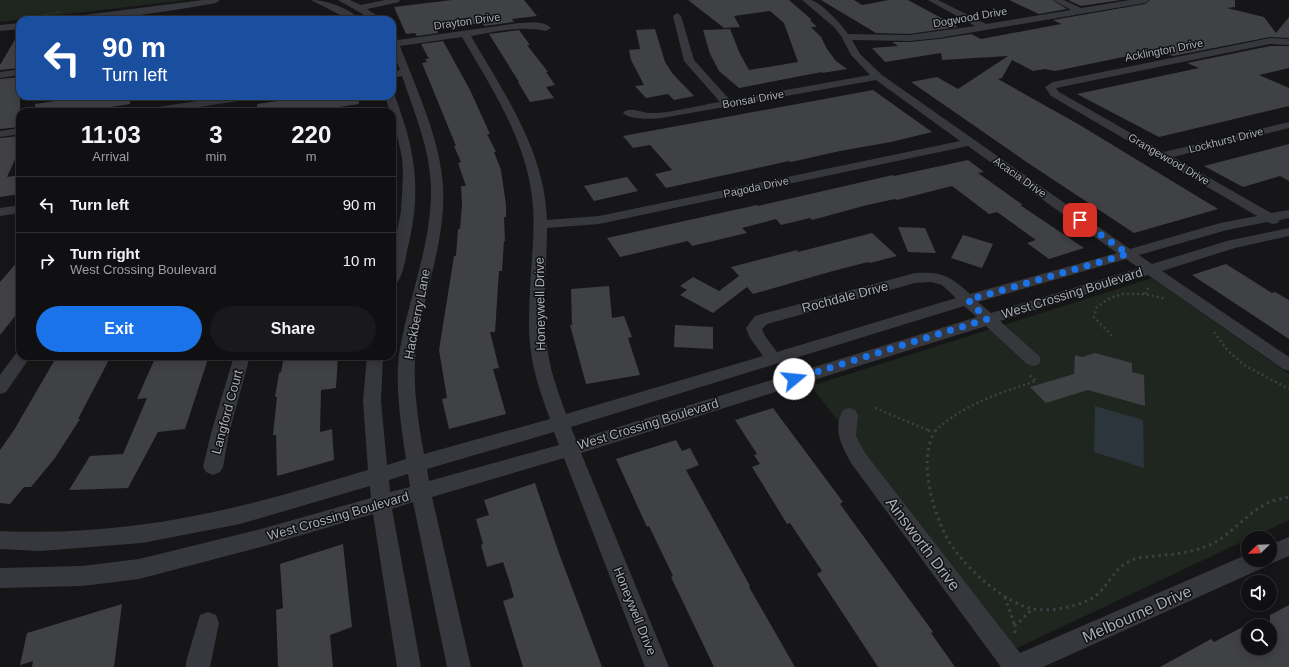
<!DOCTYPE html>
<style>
:root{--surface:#101012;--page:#19191b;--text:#f1f3f6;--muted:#9c9d9f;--line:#303032;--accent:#1a73e8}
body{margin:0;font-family:Helvetica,sans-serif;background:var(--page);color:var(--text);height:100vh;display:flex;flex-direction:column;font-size:15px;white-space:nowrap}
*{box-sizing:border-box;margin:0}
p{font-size:13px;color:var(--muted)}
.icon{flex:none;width:22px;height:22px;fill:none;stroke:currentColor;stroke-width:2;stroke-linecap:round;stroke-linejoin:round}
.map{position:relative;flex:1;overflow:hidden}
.panel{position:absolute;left:16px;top:108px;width:380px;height:252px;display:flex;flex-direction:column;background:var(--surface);border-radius:12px;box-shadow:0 2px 10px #0003,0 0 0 1px var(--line)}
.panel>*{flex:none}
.hud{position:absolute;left:16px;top:16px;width:380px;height:84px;border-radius:12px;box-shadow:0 2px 10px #0003,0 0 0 1px var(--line);background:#1a4fa0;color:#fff;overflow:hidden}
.needle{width:26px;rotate:247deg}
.tools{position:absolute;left:1241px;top:531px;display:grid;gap:8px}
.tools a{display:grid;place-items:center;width:36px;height:36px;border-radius:50%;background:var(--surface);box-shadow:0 2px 10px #0003,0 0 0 1px var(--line);font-size:20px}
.pin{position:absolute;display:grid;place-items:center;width:34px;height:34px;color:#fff;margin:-17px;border-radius:8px;box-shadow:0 2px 6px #0006}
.me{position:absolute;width:44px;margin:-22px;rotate:73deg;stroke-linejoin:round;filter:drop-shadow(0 0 3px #0008)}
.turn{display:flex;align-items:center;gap:14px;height:84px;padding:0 20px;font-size:18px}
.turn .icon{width:52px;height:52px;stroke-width:2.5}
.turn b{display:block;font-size:28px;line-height:34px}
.eta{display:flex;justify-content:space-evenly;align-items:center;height:68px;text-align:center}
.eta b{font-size:24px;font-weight:700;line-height:28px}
.action{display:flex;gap:8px;margin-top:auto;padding:8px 20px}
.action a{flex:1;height:46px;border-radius:24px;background:var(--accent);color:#fff;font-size:16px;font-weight:700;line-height:46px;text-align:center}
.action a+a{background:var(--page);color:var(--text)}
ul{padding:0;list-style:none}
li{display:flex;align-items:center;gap:12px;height:56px;padding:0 20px;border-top:1px solid var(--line)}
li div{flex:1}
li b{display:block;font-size:15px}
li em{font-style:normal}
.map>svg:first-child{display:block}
</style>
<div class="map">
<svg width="1289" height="667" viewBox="0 0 1289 667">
<rect width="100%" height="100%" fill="#161618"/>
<!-- green -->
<path fill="#1e261f" d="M0,0H187L0,22Z
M1152,278L1289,374V520L1251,538H1248V539L1015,649L811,386Z"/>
<!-- water -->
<path fill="#2c353c" d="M1095,406L1143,420L1144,468L1094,452Z"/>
<!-- building -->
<path fill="#404145" d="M452,0H524L537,16L512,19L514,22L484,26L482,23L437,30L438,33L417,36L415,33L406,34L394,7Z
M688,0H789L812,20H810L817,27H811L821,37L827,49L836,61L847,69L822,73V72L739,88L719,71L710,54L703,30L730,29L740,54L749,70L798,62L784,23L770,11L734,16L740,27L724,28Z
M821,0H854L862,5L889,0H908L958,27L909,34L876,33Z
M1009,0H1052L1067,9L1039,14Z
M1068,0H1121L1081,6Z
M1150,0H1235V7L1227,8L1264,17L1276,33L1289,17V38L1270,37L1173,56L1158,50L1055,71L1045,69L1033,71L1012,60L1002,78L998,79L1078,124L1218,209L1134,233L1028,163L911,82L937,77L958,89L1008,56L942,60L941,53L885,62L872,48L898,46L892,42H909L939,39L971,34L981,39L1061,24L1053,20L1145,4Z
M655,29L665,62L672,73L694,96L674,100L668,94L646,98L635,86L644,85L631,60L629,50L640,49L636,30Z
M519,30L530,45H527L548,72H546L555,85L546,87L554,98L530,102L518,82H519L489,34Z
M20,31V68L0,70V65Z
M443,41L470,90L490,134H487L496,152H494L501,170L506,205V217H504L505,241H504L502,271H499L495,332H490L499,368L493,369L506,414L449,429L442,399L447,398L439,350L454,256H456L458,229H460L462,205L461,186H466L458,163L461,162L454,146H456L422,63L427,62L425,59H429L421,44Z
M1270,46H1289V68L1259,75L1289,88V106L1159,137L1077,94L1199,68L1187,63Z
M20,77V127L0,129V79Z
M873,90L932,132L891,142L840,151L791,162L789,161L666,188L655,174L672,170L650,145L633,148L623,136Z
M89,96H130V104L77,112H35V104Z
M310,96H358L359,104L305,112H258L257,104Z
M20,136V149L7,177L20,175V194L0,197V138Z
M1289,144V181L1280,176L1243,187L1204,166Z
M968,160L984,172L978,173L1023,205H1020L1084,248L1049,259L1027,243L1036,240L997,212L989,214L952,186L897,200L895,199L867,205L812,220L810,218L781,225L776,219L742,228L747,233L692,246L688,241L620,257L607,238L757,205L758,206L893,175L894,176Z
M627,177L638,191L594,201L584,186Z
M898,227L925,228L936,253L908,252Z
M872,233L897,256L870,263L868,262L833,271L753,294L747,287L713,313L680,295L687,290L680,286L693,277L719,291L739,276L731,267L797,250L798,252Z
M963,235L993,244L982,268L951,258Z
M20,259V310L0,335V282Z
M1226,264L1272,293L1275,292L1289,300V339L1192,275Z
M609,286L612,318L624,316L632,337L628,338L640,375L586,384L570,325H572L571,289Z
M675,325L713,327V349L674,347Z
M1095,353L1132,363V372L1144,375L1145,406L1088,390L1046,403L1030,387L1074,374L1075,355L1082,357Z
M57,356H111L78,419H80L55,458L31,487H24L10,504L0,503V450L14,430Z
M156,356H209L185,429L158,432L128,488L69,490L90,456L123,454L147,398L137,399Z
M284,356H338L336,388L321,390L320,432L332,429L334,460L277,476L276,435H273L277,397H275L279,373L281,372Z
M773,408L843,502L840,504L933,632L931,633L955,667H878L817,574L822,571L790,523L787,524L752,467L760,464L754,455L757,454L735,420Z
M676,440L682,451L690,448L699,465L686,470L750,586L749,587L795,667H714L671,577L673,576L649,526L647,527L616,459Z
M535,483L560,556L602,667H523L503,601L514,597L509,580L503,562L487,567L481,545L483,544L476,519L489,515L484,500Z
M343,544L352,627L330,635L333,667H278L276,610L283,608L280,564Z
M122,604L114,667H32L33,661L20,665L27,633Z
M1289,605V667H1160L1211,639L1214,642L1254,621L1260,626H1248V648H1270V615Z"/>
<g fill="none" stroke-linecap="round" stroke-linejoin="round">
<!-- path-far2 -->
<path stroke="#3d3f44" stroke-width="1.5" stroke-dasharray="1 2" stroke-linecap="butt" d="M26,18L60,12"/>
<!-- path-far1 -->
<path stroke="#3d3f44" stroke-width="2.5" stroke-dasharray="2 3" stroke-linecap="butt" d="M1145,294L1150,285
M1214,332L1228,351L1244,365L1289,389
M1112,336L1094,317L1097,307L1110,298L1123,294H1145L1166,299
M875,408L930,431
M935,431C964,404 1000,393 1036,381L1028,374"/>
<!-- path -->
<path stroke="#3d3f44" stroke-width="3" stroke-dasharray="2.5 4" stroke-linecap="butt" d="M928,430L934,433
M936,430C921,451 928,490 936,512C941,526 946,539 955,550C970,572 1007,604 1033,609C1051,612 1074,607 1089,600C1107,591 1111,571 1128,562C1136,557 1147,557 1157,556C1174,554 1191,553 1207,546C1230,537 1244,515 1266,504C1273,500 1281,499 1289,497
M1005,597L1015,626
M1015,633V626L1032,609"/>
<!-- minor -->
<path fill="#37383d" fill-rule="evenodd" d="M203,0H220L216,3C166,12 114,20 64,20L68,17Z
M311,0C326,0 350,8 360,20H350Z
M338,0H350L361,5L385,0H400L399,2L367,9L383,20H373Z
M802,0C805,0 809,0 811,0C822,3 842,25 848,34L909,35L975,26L928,0H938L986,24L1071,10L1053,0H1064L1081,8L1130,0H1149L1145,3L939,38L909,41L852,40L860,54L882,75L1130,249L1220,223L1257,216L1051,96L1045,87L1053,82L1270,38L1289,39V45L1270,44L1056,88L1059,92L1164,152L1289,122V128L1173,157L1271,213L1289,210V218L1280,220L1278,223L1273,224L1267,222L1227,230L1139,255L1152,264L1227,241L1289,228V236L1235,248L1162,271L1289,357V371L1283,369L1148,275L1000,321L1039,356L1041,360L1039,364L1033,366L1027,364L986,326L581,453L669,667H645L564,458L432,497L471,667H447L413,502L392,509L421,667H397L373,514L261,547L139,579L82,586L0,588V568L82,566L139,559L261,529L371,498L370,486L240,524L142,543L40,551L0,549V531C80,535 162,525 240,506C283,496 326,482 368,470L363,401L367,356H383L381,401L387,465L406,459C401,426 394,381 400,348C410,294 432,242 431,187C430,148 414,112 402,76L392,78V72L400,70L392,49V33L395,34L398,40L519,23C529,23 543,20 551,28L546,31C522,25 495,32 471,36C504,93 545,151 547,220L599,216L960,141L876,80L662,118C653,119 629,120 623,113C628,106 641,112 649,113C669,114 699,105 720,102L684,61L673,16L677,13L681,16L694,60L730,100L870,75L851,55L841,36L834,27ZM462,37C491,87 525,138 532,197C536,228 531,260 530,291C529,311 528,332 531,352C534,375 542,397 550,419L424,454C418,421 412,383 416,349C423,294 446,242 443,187C441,141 416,88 400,46ZM968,146L1117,253L970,294C950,276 943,272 915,273L755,316L746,328L750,338L763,356L566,414C559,394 551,374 548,353C541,312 547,269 547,228L599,224ZM1126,259L1139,268L991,313L978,302ZM931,282L942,285L956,298L777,352L765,336L762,329L767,324L915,283ZM964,306L977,317L576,440L571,427ZM554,432L559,445L429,481L427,469ZM408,474L410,487L390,492L389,480Z
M20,23V29L0,31V25Z
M20,69V75L0,78V72Z
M392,93L395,96C416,153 422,191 407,251C405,262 403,274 397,283L392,285V255L401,211L403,175L402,158L392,112H390L385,96H392Z
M230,96H256L251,99L167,112H140L145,109Z
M20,128V134L0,137V131Z
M20,205V213L0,216V208Z
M20,351V356H31L6,392L0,394V375L17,352Z
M234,356H250L229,433L223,467L220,472L213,475L206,472L203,467L211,433Z
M849,408L855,410L858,415L856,436L865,453L1020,653L1248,554V560H1270V545L1289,537V556L1270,564L1267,563L1265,567L1043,667H1001L851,463C842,446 832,430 843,410Z
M208,612L216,615L219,623L210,667H186V662L200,615Z"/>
</g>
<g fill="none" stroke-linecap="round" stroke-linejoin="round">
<!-- route -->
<path stroke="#1a73e8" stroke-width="7" stroke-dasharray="0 12.6" d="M794,379L987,319L968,300L1128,254L1080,220"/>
</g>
<g text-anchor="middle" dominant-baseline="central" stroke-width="3" stroke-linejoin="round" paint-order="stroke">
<!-- far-street labels -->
<g font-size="11" fill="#a8adb8" stroke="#111113">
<text transform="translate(970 17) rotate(-10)">Dogwood Drive</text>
<text transform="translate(467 21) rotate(-8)">Drayton Drive</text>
<text transform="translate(1164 50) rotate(-11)">Acklington Drive</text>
<text transform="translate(753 99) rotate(-10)">Bonsai Drive</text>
<text transform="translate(1226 140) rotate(-14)">Lockhurst Drive</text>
<text transform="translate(1169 159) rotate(30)">Grangewood Drive</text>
<text transform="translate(1020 177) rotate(35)">Acacia Drive</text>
<text transform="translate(756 187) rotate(-12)">Pagoda Drive</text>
</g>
<!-- street labels -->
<g font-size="13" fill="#a8adb8" stroke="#111113">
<text transform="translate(1072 293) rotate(-17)">West Crossing Boulevard</text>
<text transform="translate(845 297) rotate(-15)">Rochdale Drive</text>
<text transform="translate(540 304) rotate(-91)">Honeywell Drive</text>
<text transform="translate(417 314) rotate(-79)">Hackberry Lane</text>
<text transform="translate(227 412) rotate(-75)">Langford Court</text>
<text transform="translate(648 424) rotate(-17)">West Crossing Boulevard</text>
<text transform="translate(338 516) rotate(-16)">West Crossing Boulevard</text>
<text transform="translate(635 611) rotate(68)">Honeywell Drive</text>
</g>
<!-- near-street labels -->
<g font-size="16" fill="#a8adb8" stroke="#111113">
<text transform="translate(923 544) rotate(53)">Ainsworth Drive</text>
<text transform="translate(1137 614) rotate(-24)">Melbourne Drive</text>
</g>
</g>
</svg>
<div class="tools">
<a><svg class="needle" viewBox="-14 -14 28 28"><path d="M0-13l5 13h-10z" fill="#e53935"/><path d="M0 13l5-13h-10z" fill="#9c9d9f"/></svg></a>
<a><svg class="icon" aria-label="sound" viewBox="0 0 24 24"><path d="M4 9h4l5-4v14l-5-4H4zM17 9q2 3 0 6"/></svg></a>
<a><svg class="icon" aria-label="search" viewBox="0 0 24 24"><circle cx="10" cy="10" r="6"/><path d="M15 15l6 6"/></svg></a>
</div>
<div class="pin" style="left:1080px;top:220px;background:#d93025"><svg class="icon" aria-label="arrive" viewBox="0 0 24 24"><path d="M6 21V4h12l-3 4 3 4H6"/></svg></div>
<svg class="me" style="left:794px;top:379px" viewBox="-20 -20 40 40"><circle r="19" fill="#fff"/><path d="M0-13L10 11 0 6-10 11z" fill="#1a73e8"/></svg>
<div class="hud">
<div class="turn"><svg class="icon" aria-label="left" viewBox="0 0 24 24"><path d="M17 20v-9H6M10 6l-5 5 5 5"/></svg><div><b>90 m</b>Turn left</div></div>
</div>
<section class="panel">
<div class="eta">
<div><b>11:03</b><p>Arrival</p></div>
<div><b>3</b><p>min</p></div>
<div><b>220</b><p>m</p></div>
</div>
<ul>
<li><svg class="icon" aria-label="left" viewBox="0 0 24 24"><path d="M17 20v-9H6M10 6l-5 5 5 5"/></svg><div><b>Turn left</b></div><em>90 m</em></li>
<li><svg class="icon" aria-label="right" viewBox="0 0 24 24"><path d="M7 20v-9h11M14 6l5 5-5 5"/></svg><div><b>Turn right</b><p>West Crossing Boulevard</p></div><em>10 m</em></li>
</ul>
<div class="action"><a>Exit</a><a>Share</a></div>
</section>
</div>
